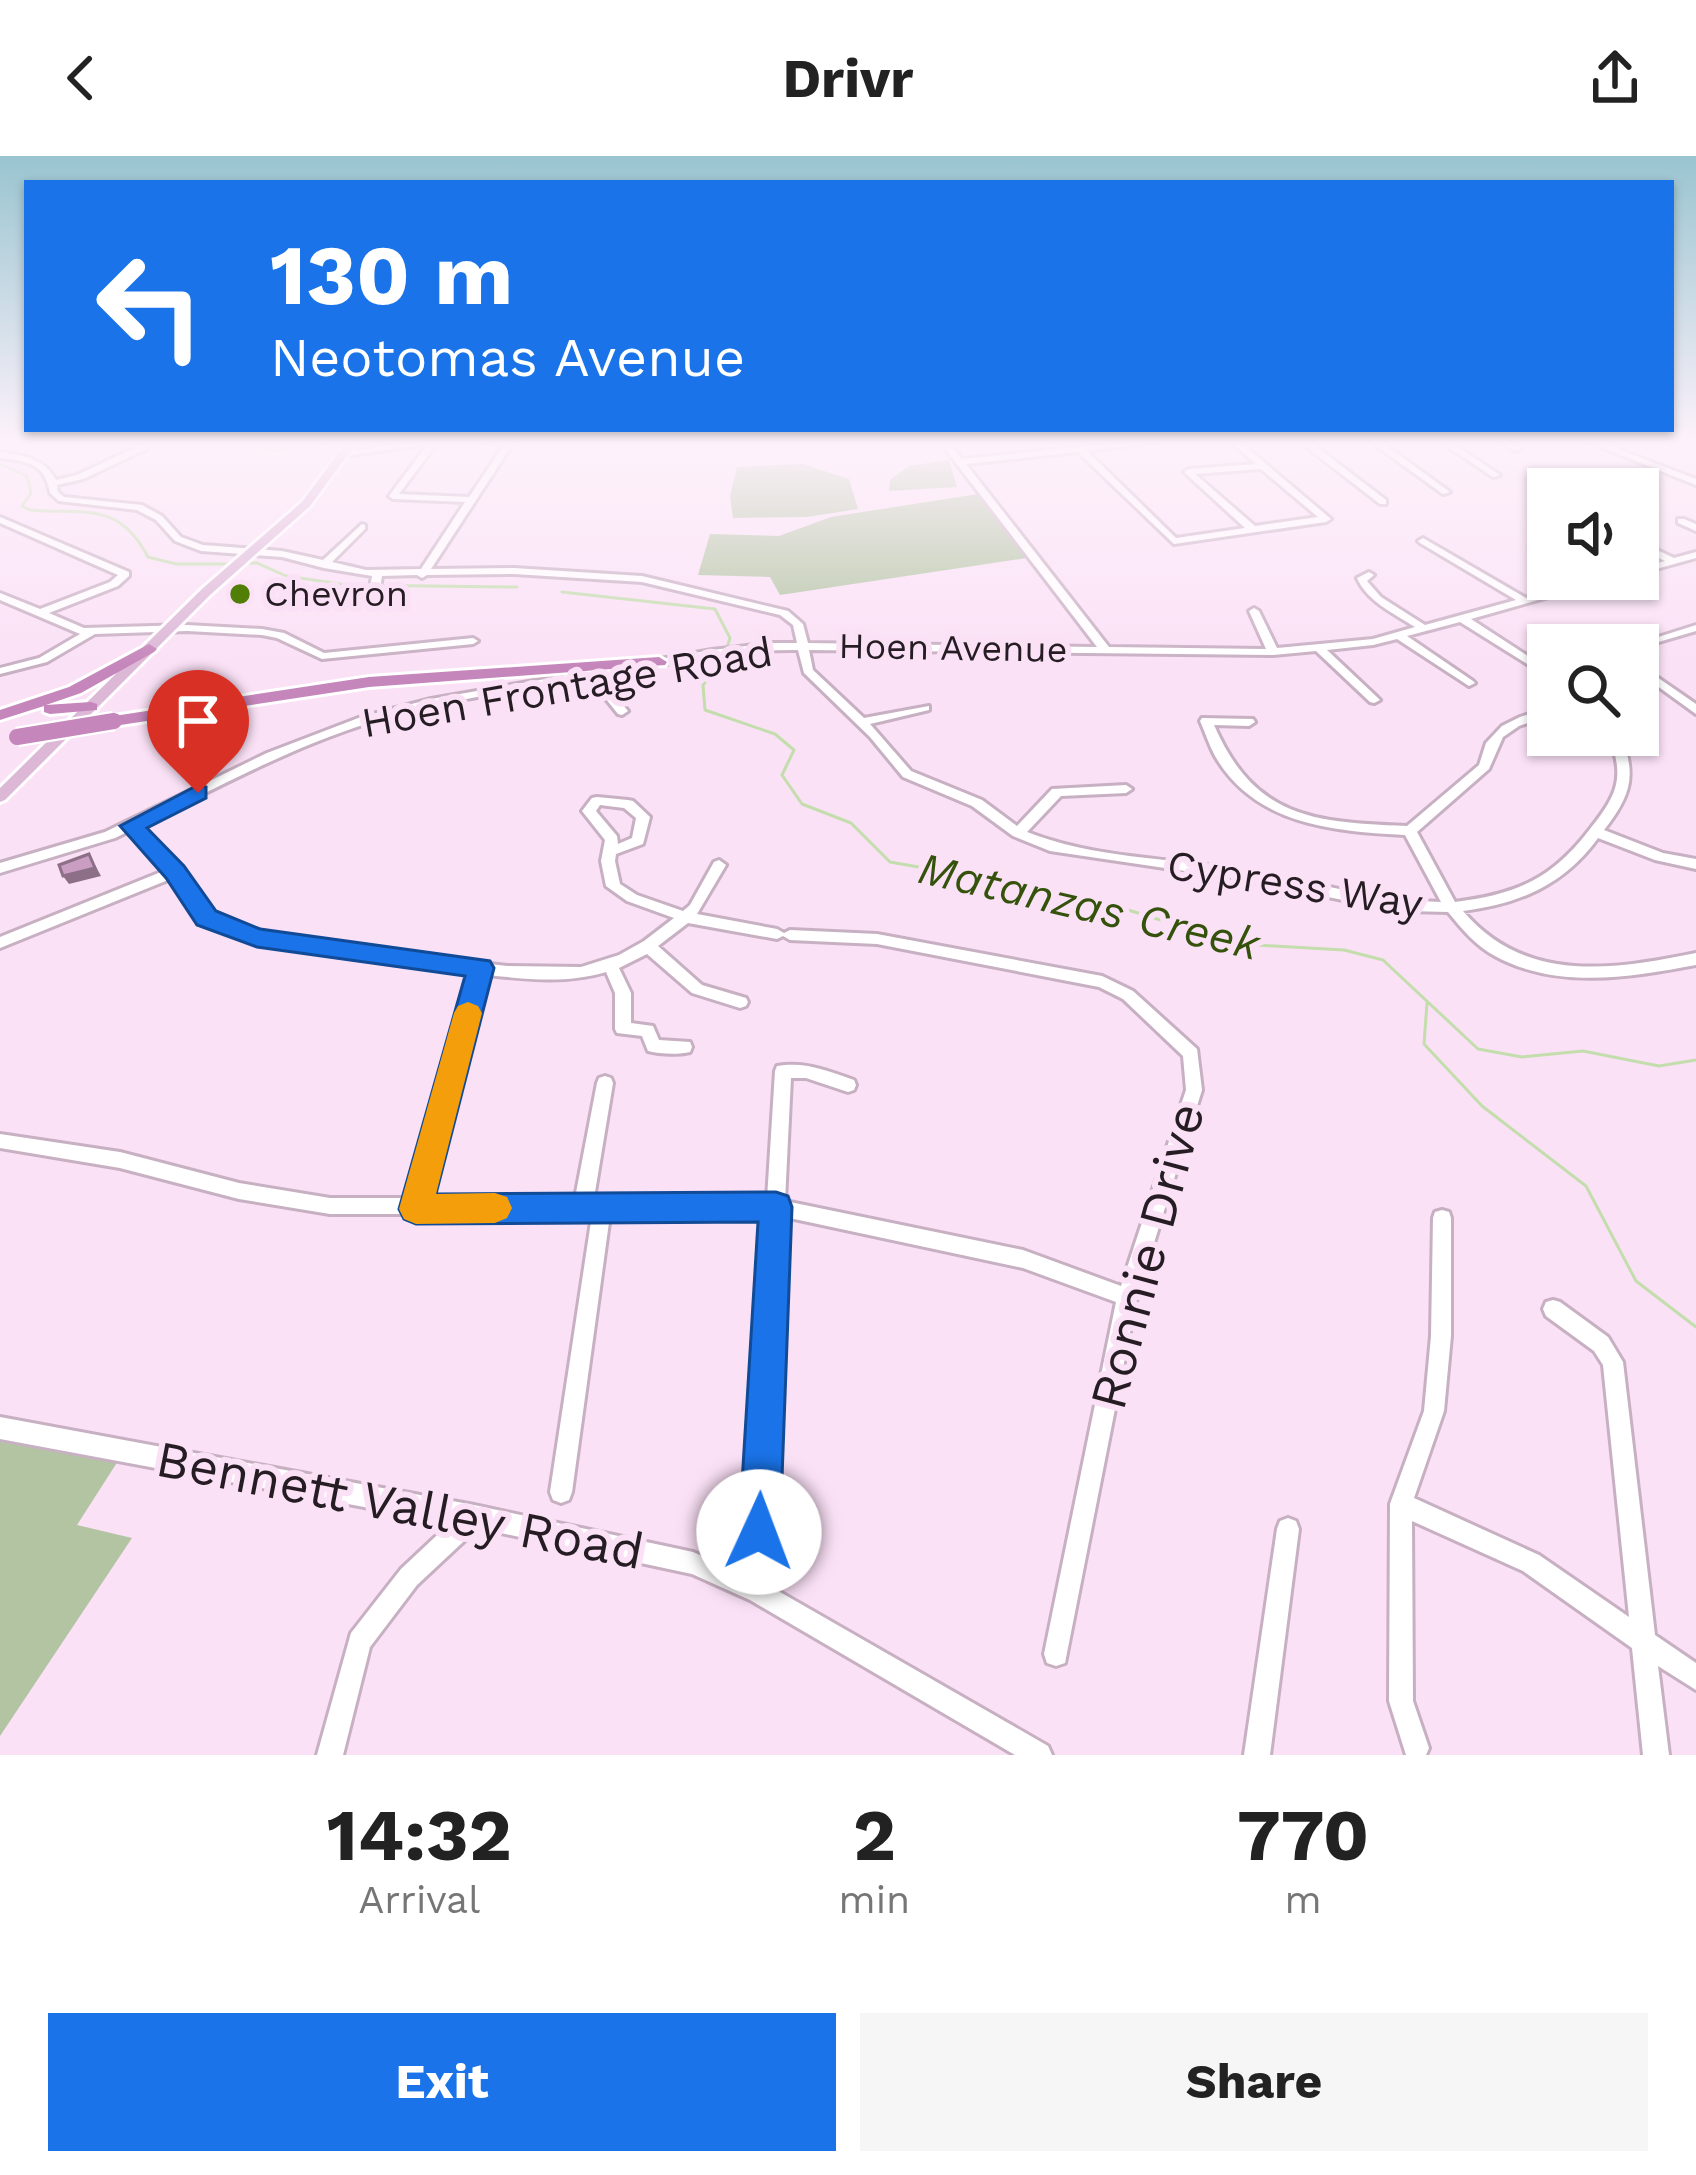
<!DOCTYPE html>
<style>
:root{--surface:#fff;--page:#f6f6f6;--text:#222;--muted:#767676;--accent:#1a73e8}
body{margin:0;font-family:"Work Sans",sans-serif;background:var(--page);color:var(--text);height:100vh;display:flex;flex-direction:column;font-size:45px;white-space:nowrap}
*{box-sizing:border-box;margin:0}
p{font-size:39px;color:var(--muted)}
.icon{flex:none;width:66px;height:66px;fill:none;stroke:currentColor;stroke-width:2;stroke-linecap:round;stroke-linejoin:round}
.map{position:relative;height:1599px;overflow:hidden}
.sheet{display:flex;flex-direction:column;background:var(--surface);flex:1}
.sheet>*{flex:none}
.top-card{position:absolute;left:24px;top:24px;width:1650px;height:252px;border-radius:0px;box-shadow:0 3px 9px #0004;background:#1a73e8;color:#fff;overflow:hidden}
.tools{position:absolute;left:1527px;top:312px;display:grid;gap:24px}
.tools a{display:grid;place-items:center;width:132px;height:132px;border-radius:0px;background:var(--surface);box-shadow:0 3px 9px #0004;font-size:60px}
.pin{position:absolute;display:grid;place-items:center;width:102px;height:102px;color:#fff;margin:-123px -51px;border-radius:50% 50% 50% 0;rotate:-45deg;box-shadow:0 0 12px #0007}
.pin .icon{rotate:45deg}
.me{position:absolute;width:132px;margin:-66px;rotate:2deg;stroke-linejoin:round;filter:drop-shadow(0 0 9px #0008)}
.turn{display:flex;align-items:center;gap:42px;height:252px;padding:0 48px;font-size:54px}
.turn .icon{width:156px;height:156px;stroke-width:2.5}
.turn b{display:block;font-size:84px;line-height:102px}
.eta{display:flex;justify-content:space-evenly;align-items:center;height:204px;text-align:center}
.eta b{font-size:72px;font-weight:700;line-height:84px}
.cta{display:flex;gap:24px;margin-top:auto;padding:24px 48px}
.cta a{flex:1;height:138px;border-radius:0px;background:var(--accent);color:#fff;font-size:48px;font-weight:700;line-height:138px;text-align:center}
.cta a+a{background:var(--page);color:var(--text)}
header{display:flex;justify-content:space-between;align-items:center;height:156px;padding:0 48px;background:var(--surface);font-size:54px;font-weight:700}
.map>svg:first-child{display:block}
</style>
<header><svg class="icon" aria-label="back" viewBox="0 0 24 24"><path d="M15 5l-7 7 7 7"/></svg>Drivr<svg class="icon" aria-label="share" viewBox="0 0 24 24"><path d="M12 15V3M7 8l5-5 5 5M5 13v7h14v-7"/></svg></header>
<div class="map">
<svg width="1696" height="1599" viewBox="0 0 1696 1599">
<rect width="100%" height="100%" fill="#fbe1f6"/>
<!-- green -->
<path fill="#b2c4a2" d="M949,304L957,331L889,335L890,324L909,310Z
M803,308L849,323L858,353L807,361L733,362L730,340L737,311Z
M978,338L1027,402L780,439L770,421L698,419L710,378L779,380L831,361Z
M0,1281L118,1305L77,1369L132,1382L0,1580Z"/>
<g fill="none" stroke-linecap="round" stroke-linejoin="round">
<!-- stream -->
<path stroke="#c3ddad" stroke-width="3" d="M203,286H227
M242,286L272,295L331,286
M0,308L27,320L31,337L22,350L30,354C85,359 118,344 148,401L176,408H232
M242,407H257L286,420L347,429L517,431
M562,436L715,453L730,482L724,501L703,529L705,554L775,578L794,594L782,619L802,648L851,667L890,706L1083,740L1238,788L1344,794L1383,804L1478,893L1522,901L1583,895L1659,910L1696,904
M1427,847L1424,888L1482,950L1586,1030L1636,1125L1696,1171"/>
<defs>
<path id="minor" d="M406,286H438L399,338L469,341L504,289L480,286H514L431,413L514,412L642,420L788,455L803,468L808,487L1097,491L940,286H948L962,303L1125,286H1155L1087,295L1176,382L1245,372L1184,316L1188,313L1256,308L1231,286H1240L1331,363L1326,366L1174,388L1078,296L966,308L1109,491L1266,493L1249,455L1254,452L1259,455L1277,492L1373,483L1415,471C1393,457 1367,445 1357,422L1369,416L1374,419L1367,425L1381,441L1425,469L1516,444L1420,387L1418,385L1423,382L1526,442L1595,423H1612L1471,463L1548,513V521L1460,466L1407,480L1473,525L1475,527L1469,530L1397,483L1373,489L1327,494L1378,542L1380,544L1374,547L1370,546L1316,495L1273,499L809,494L813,514L864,562L929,550V554L870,568L911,615L982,644L1017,670L1052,633L1126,629L1132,633L1126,637L1061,640L1027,676C1093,702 1168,702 1238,713C1306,724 1371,744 1441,746L1405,679C1333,675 1255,669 1215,600C1209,589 1205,576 1200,565L1202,562L1253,563L1255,566L1249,570L1214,569C1255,663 1314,666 1407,670L1479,609L1486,587L1502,570L1520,561L1548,552V560L1519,570L1503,581L1489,613L1417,676L1455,746C1517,738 1552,723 1590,673C1617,639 1626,621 1608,579H1620C1638,619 1630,641 1604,674L1663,697L1696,703V713L1655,704L1598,682C1564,729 1519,748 1463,755C1525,828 1612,814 1696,797V809C1631,821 1557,834 1495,800C1476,790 1462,773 1448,756L1408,755L1367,749L1246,724L1050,695L1013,680L972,650L903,621L870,581L804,517L798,494C731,493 665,509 599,520L628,555L622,559L618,558L589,522C516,535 440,544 369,567C289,592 215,633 139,670L176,707L213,759L235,769L328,789L507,810L581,811L619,799L644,785L674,762L627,745L606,730L601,705L605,684L582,655L592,642L597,641L628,644L633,645L650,661L643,688L616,698L615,705L620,728L637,739L683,755L690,749L714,706L719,704L726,709L697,758L777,773L784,777L790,774L877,778L1102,820L1133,835L1197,893L1202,934L1137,1141L1065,1507L1056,1510L1047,1507L1044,1498L1116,1146L1023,1112L785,1061L770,1376L767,1384L759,1387L751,1384L748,1376L766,1059H610L572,1336L569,1344L561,1347L553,1344L550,1336L592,1059L423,1058L416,1061L409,1058H330L239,1043L120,1012L0,992V978L120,996L239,1027L330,1042H410L472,818L328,799L226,777L198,762L173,722L0,792V781L166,714L129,675L115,682L0,717V707L105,676L267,597L361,561L431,543L712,494L772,487H797L793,469L780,459L642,426L514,418L427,419L422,422L417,419L382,420L379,438L374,441L369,438L372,420L324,412L282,401L201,395L175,385L156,364L137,354L59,345L50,337C45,307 27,305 0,302V296C23,299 44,302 56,324L77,319L141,289H147V293L83,323L57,329L58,336L64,341L142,349L162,360L181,381L203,389L282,395L323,404L362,368L365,369V373L332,406L366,414L421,413L465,346L393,343L389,340L428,288L346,300L342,297ZM1261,313L1318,361L1255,370L1195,318ZM600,649L624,652L636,662L632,682L618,688L617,680L596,655ZM688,767L777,783L783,780L790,784L877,788L1099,831L1123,843L1183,900L1186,934L1121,1130L1023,1094L785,1045L791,922H806L848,936L854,934L856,929L854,924C828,915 805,905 777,910L775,915L767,1043L594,1042L613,927L611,922L605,920L599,922L597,927L575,1042H428L487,819C526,823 567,828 606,816L615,837V873L617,877L642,880L648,895C660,898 678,899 690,896L692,891L690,886L659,884L653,870L631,867V837L619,812L647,798L692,837L740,852L746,850L748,846L746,842L702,829L658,790Z
M1300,286H1310L1386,344V348H1380Z
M1371,286H1381L1450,336L1443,338Z
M1441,286H1451L1500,319L1493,321Z
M1502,286H1512L1521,293L1514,295Z
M1588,286H1600L1696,323V329Z
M0,361L129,416V420L118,430L49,457L84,472L187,469L262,473L284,477L324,497L473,482L478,485L473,488L322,503L277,482L262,479L187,475L95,478L47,506L0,518V512L39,502L80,478L0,444V437L40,453L110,426L118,419L0,367Z
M1678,363H1684L1696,368V375L1678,367Z
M1546,385L1548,386V392L1541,388Z
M1638,385L1674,402L1696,396V402L1638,418V412L1665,405L1638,392Z
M1696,469V475L1638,492V489H1633Z
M1638,508L1696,548V558L1638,516Z
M1442,1054L1449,1056L1451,1062V1180L1444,1255L1414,1342L1539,1399L1629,1461L1603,1209L1594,1195L1546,1160L1543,1153L1546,1146L1553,1144L1560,1146L1608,1181L1623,1206L1655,1479L1696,1507V1534L1658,1510L1669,1599H1643L1632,1492L1523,1415L1412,1365L1413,1545L1429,1592L1426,1599H1406L1389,1545L1390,1348L1424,1255L1431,1180L1433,1062L1435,1056Z
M0,1261L474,1349L693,1396L766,1428L1048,1590L1052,1599H1015L750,1444L692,1418L478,1372L417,1429L370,1491L343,1599H317L351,1477L401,1413L450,1367L0,1283Z
M1288,1362L1296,1365L1299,1373L1270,1599H1244L1277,1373L1280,1365Z"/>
<path id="major" d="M347,286H357L310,350L210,439L5,644L0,646V632L202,433L302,346Z"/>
<path id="highway" d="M149,488L157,493L154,496L81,537L46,549L91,546L97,548V554L50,558L44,556V550L0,564V554L69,531Z
M659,501L667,506L665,509L369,531L114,570L106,565L114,560L369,521Z"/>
</defs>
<!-- minor casing -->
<use href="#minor" stroke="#c8b0c3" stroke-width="6"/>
<!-- major casing -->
<use href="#major" stroke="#fff" stroke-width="6"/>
<!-- highway casing -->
<use href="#highway" stroke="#fff" stroke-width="6"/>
<!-- minor -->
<use href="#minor" fill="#fff" fill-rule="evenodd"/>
<!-- major -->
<use href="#major" fill="#dcb7d6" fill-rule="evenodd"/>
<!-- highway -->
<use href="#highway" fill="#c587bb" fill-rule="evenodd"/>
<defs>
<path id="highway-bridge" d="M17,581L114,565"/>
</defs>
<!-- highway-bridge casing -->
<use href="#highway-bridge" stroke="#fff" stroke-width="21" stroke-linecap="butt"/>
<!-- highway-bridge -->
<use href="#highway-bridge" stroke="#c587bb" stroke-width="16"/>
</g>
<!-- shaded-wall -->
<path fill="#8d6f88" d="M89,698L101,720L69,728L63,720Z"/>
<!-- building -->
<path fill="#c99ec2" stroke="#8d6f88" stroke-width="3" d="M89,698L95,712L63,720L59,709Z"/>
<!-- sky -->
<linearGradient id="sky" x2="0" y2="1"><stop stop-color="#99c4d0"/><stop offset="0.56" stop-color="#fdf2fb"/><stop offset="1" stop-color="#fdf2fb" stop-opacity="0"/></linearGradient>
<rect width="1696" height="510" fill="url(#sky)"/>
<!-- route -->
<path fill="#1a73e8" stroke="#114b97" stroke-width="3" d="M198,629L206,631V642L147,672L184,710L216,755L260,773L490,805L494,812L436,1038L776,1036L788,1040L792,1051L780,1376L774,1390L759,1396L745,1390L739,1376L758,1066L416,1068L404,1063L399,1053L465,820L257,791L197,769L166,722L120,670Z"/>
<!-- slow -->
<path fill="#f59e0b" d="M468,846L478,850L482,857L436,1038L495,1037L507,1041L512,1052L507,1062L495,1067L416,1068L404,1063L399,1053L454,857L458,850Z"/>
<!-- markers -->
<circle fill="#507e06" stroke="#fbe1f6" stroke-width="4.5" cx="240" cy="438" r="12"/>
<g text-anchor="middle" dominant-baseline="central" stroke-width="12" stroke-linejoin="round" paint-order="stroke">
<!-- far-poi labels -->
<g font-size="36" fill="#261d24" stroke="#fbe1f6" text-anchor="start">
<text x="264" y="438">Chevron</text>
</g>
<!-- far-street labels -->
<g font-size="36" fill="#261d24" stroke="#fbe1f6">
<text transform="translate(953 492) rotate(1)">Hoen Avenue</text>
</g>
<!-- street labels -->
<g font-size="42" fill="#261d24" stroke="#fbe1f6">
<text transform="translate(567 531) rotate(-10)">Hoen Frontage Road</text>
<text transform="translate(1295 728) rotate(9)">Cypress Way</text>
</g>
<!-- water labels -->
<g font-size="45" font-style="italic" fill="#34520b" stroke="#fbe1f6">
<text transform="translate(1089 750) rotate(13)">Matanzas Creek</text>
</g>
<!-- near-street labels -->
<g font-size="51" fill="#261d24" stroke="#fbe1f6">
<text transform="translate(1147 1100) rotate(-75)">Ronnie Drive</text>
<text transform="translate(400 1349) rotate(11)">Bennett Valley Road</text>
</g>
</g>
</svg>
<div class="tools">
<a><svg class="icon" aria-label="sound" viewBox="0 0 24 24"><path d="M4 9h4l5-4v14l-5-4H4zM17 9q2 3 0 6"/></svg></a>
<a><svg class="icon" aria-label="search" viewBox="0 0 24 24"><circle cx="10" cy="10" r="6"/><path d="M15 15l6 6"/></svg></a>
</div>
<div class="pin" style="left:198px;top:637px;background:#d93025"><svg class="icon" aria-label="arrive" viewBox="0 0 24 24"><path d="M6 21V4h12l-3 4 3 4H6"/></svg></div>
<svg class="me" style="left:759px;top:1376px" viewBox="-20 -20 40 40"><circle r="19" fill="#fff"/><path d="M0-13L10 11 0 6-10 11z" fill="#1a73e8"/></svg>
<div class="top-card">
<div class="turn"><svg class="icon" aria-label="left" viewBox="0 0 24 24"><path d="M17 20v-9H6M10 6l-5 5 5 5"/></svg><div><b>130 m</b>Neotomas Avenue</div></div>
</div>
</div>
<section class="sheet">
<div class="eta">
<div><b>14:32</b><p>Arrival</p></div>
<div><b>2</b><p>min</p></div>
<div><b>770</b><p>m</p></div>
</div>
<div class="cta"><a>Exit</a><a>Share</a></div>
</section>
